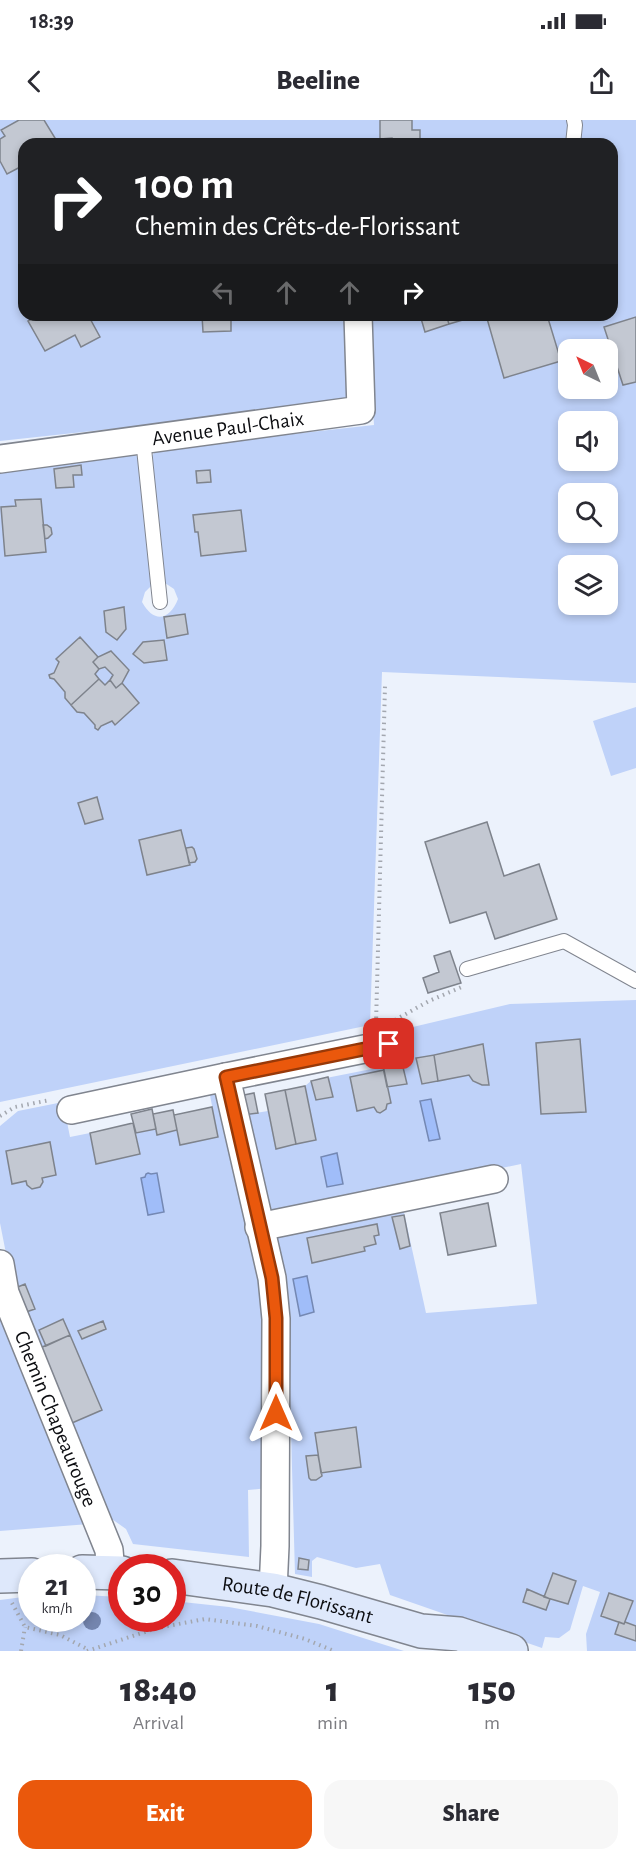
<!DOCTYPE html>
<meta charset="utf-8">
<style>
:root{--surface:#fff;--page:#f7f7f7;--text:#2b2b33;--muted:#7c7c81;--accent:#ea580c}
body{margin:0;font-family:"Alegreya Sans",sans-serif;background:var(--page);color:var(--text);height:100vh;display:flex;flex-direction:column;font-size:22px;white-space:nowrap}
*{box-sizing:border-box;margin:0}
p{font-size:20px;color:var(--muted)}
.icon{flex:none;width:33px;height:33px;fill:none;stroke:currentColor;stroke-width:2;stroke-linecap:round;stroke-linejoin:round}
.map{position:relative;height:1531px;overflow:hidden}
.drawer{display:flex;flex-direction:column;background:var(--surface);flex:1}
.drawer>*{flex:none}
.banner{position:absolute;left:18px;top:18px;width:600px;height:183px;border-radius:18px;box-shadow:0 3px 9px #0003;background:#202124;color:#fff;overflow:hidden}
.needle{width:39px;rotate:317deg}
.fabs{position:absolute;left:558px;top:219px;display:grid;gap:12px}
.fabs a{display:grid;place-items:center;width:60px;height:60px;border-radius:12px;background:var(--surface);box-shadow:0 3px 9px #0003;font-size:30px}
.speed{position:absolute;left:18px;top:1434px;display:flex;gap:12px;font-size:30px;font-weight:700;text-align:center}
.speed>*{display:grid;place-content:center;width:78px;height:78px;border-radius:50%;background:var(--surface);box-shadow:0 3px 9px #0003;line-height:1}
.speed small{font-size:15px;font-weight:400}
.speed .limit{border:9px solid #d22;background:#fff;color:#111}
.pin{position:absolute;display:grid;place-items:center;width:51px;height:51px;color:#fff;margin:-26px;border-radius:12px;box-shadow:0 3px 9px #0006}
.me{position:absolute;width:66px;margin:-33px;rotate:0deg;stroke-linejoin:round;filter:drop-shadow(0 0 4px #0008)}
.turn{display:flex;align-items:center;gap:21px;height:126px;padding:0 18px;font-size:27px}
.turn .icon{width:78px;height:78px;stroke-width:2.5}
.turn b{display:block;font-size:42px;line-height:51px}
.lanes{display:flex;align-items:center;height:57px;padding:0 18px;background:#0003;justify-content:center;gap:30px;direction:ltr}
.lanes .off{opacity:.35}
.eta{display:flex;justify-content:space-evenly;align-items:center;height:102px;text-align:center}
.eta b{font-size:36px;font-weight:800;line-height:42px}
.button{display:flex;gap:12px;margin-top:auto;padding:12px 18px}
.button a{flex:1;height:69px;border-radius:18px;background:var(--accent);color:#fff;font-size:24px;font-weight:800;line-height:69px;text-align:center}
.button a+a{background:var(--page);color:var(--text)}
.status{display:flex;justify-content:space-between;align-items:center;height:42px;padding:0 30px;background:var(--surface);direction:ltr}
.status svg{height:16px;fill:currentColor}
header{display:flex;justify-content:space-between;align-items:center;height:78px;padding:0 18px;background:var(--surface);font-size:27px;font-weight:800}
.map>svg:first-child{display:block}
</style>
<div class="status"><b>18:39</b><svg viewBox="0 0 49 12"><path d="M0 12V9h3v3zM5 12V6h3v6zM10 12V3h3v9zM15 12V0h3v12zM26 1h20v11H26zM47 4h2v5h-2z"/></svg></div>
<header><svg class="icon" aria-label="back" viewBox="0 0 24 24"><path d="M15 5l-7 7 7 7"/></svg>Beeline<svg class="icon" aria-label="share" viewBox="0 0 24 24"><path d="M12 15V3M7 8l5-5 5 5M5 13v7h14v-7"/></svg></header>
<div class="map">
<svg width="636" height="1531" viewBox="0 0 636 1531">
<rect width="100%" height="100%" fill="#ecf2fc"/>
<!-- green -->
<path fill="#bfd2f9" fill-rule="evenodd" d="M0,0H636V563L382,552L370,905L0,982V346L131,332L138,337L152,465L145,472L142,482C154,504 170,500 178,479L174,469L165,463L152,336L157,329L374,305L367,195H612V24H24V195H352L355,265L342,284L0,321ZM568,230H608V268H568ZM568,302H608V340H568ZM568,374H608V412H568ZM568,446H608V484H568Z
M636,587V648L611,656L593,601Z
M636,880V1531H587L586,1514L600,1472L583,1466L570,1510L559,1518L545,1517L542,1528L390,1475L380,1444L356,1448L317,1437L312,1441V1457L295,1454L288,1206L274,1117L403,1088L426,1193L537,1184L521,1044L309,1088L268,1095L243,995L268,991L276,1028L316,1020L305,966L311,961L402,943L396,911L510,884Z
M209,970H216L264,1179L268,1368L248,1370L249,1437L133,1424L126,1409L109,1397L13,1169L0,1103V1006L18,991L63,982L70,1017L90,1013L97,1043L140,1034L136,1013L156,1009L158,1015L177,1010L218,1017Z
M0,1190L89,1404L0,1411Z
M83,1475L121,1477L122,1498H172L173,1481L229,1487L319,1504L404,1531H0V1480L31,1476L32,1498H82Z"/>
<!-- water -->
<path fill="#a0bdf9" stroke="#7488b3" stroke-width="1.5" d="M431,979L440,1019L429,1021L420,981Z
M337,1033L343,1064L327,1067L321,1037Z
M148,1053L151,1054L157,1053L164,1092L148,1095L141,1058L145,1057L146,1054Z
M307,1156L314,1192L300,1196L293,1159Z"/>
<!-- building -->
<path fill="#c3c8d2" stroke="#7e838c" stroke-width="1.5" d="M19,0H44L55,18L45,24H24V45L7,54L0,41V19L5,16L1,10Z
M380,0H412V10H420V24H392V18L380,19Z
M40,195H88L100,217L81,227L75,215L45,231L28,201Z
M202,195H231V211L203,212Z
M420,195H446L449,204L425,212Z
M446,195H464L466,199L449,204Z
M486,195H547L561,241L504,258Z
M636,197V262L623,265L604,207Z
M81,345L82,355H73L74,367L56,368L54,349Z
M210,350L211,362L197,363L196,351Z
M41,379L46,432L5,436L1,387L16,386L15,380Z
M241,390L246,431L201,436L198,412H195L193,395Z
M43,405H47L51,408L52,414L48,418L45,419Z
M124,487L126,509L117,520L106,512L104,491Z
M185,494L188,514L167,518L164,497Z
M80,517L98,537L93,542L99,549L95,554L99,559L71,585L65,578V572L54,559L50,558L49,555L54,553L59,542L56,539Z
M164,520L167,540L144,543L133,534L143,522Z
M111,531L129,550L122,563L116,568L110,560L113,555L105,547L99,549L93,542L98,537Z
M99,559L105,565L110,560L116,568L122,563L139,583L115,605L112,601L101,606L98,610L95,608V605L84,593L77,592L71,585Z
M97,677L103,699L85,704L78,683Z
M487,702L504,756L539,744L557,799L495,819L486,792L450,803L425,722Z
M181,710L190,745L147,755L139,720Z
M192,727L194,729L197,739L195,742L189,743L186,728Z
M450,831L461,863L428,873L423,858L439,852L434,836Z
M580,919L586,992L541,994L536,923Z
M483,924L489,965H482L473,961L469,955L438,961L434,935Z
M434,935L438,961L422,964L416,938Z
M402,943L407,964L387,967L383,947Z
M384,950L391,983L387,984L386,989L380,993L377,992L374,987L357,991L350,957Z
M328,957L333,977L316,980L311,961Z
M305,966L316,1020L296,1024L285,970Z
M285,970L296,1024L276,1029L265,974Z
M254,973L258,993L243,995L239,976Z
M212,987L218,1017L180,1025L174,995Z
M152,989L156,1009L136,1013L131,994Z
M173,990L177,1010L157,1015L153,994Z
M133,1003L140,1034L96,1044L90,1013Z
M50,1022L56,1055L42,1058L43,1062L40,1067L32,1069L27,1065L26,1061L12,1064L6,1031Z
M488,1083L496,1126L448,1135L440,1093Z
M404,1095L410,1126L400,1129L392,1097Z
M377,1104L379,1115L374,1116L376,1124L364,1127L365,1131L312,1143L307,1118Z
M25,1164L35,1189L23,1193L13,1169Z
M63,1199L70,1215L46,1226L39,1210Z
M103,1201L106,1209L82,1219L78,1211Z
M70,1215L102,1290L72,1303L40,1228Z
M356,1307L361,1347L321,1353L315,1313Z
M318,1335L322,1356L316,1360H311L309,1358L306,1336Z
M299,1438L309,1440L308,1450L298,1449Z
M553,1453L576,1461L568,1484L544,1477Z
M527,1469L550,1479L546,1490L523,1482Z
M609,1473L633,1481L624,1504L601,1496Z
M619,1502L624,1504L625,1502L636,1506V1521L615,1514Z"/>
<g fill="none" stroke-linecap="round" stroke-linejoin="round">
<defs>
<path id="service" d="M573,24L575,5L574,0
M143,319L160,482
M467,849L564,821L636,861"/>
<g id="minor">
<path id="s1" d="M0,339L361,290L358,195"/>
<path d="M226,957L389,924"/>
<path d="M71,990L226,957L272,1158L276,1199L275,1426L273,1470"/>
<path d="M259,1107L494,1059"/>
<path id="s2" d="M0,1144L5,1173L109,1430L111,1453"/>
</g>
<g id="secondary">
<path d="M82,1452L122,1453"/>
<path d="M0,1456L32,1455"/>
<path id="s3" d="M172,1456L273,1470L321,1482L421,1511L459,1514L511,1531"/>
</g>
</defs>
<!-- service casing -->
<use href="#service" stroke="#80858f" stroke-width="16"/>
<!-- minor casing -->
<use href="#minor" stroke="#80858f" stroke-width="30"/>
<!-- secondary casing -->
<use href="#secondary" stroke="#80858f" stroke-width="36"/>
<!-- path -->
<path stroke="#a3a7af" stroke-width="4" stroke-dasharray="1.5 4.5" stroke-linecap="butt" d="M395,900L429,881L464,866
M376,904L385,566
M0,996L15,987L50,980
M12,1483L25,1507L60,1515L89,1530
M21,1531L25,1507
M87,1531L157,1508L205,1499L257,1506L305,1519L334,1531"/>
<!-- service -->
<use href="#service" stroke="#fff" stroke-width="14"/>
<!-- minor -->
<use href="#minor" stroke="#fff" stroke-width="27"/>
<!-- secondary -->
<use href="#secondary" stroke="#dee8fb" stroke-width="33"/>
</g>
<!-- trees -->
<circle fill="#7485ae" cx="92" cy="1501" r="9"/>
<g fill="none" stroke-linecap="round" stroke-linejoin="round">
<defs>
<path id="route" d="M276,1293V1198L272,1158L226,957L389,924"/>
</defs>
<!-- route casing -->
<use href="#route" stroke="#983908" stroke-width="15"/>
<!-- route -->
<use href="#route" stroke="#ea580c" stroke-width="10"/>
</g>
<g text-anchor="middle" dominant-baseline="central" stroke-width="5" stroke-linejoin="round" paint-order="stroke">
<!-- street labels -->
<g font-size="21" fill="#0c0d11" stroke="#fff">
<text stroke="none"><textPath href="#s1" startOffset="230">Avenue Paul-Chaix</textPath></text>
<text stroke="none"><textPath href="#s2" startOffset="165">Chemin Chapeaurouge</textPath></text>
<text stroke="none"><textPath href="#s3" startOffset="128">Route de Florissant</textPath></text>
</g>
</g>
</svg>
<div class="fabs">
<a><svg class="needle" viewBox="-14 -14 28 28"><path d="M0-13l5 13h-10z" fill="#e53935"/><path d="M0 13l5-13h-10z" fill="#7c7c81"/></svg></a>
<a><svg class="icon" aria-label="sound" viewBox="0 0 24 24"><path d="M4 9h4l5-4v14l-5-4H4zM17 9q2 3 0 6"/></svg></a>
<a><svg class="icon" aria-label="search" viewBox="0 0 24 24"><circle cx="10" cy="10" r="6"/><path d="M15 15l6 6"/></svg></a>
<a><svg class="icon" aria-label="layers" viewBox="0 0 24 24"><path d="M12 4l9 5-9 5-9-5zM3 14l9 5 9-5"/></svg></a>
</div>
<div class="speed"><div>21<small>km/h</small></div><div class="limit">30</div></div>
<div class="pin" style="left:389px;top:924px;background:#d93025"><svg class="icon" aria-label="arrive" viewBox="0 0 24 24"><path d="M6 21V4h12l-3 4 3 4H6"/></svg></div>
<svg class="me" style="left:276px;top:1293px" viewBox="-20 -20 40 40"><path d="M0-17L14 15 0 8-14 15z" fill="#ea580c" stroke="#fff" stroke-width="4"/></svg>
<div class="banner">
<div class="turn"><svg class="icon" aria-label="right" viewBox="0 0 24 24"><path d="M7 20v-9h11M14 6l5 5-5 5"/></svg><div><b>100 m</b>Chemin des Crêts-de-Florissant</div></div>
<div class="lanes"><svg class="icon off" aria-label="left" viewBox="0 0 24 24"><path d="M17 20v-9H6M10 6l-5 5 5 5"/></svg><svg class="icon off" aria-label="ahead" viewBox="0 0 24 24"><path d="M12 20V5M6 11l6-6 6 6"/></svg><svg class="icon off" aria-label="ahead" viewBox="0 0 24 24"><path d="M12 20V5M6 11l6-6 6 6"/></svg><svg class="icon" aria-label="right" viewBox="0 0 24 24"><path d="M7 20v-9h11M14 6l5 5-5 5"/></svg></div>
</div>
</div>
<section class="drawer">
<div class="eta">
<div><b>18:40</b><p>Arrival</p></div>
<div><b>1</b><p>min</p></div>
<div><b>150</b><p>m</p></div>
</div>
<div class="button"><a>Exit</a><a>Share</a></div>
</section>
